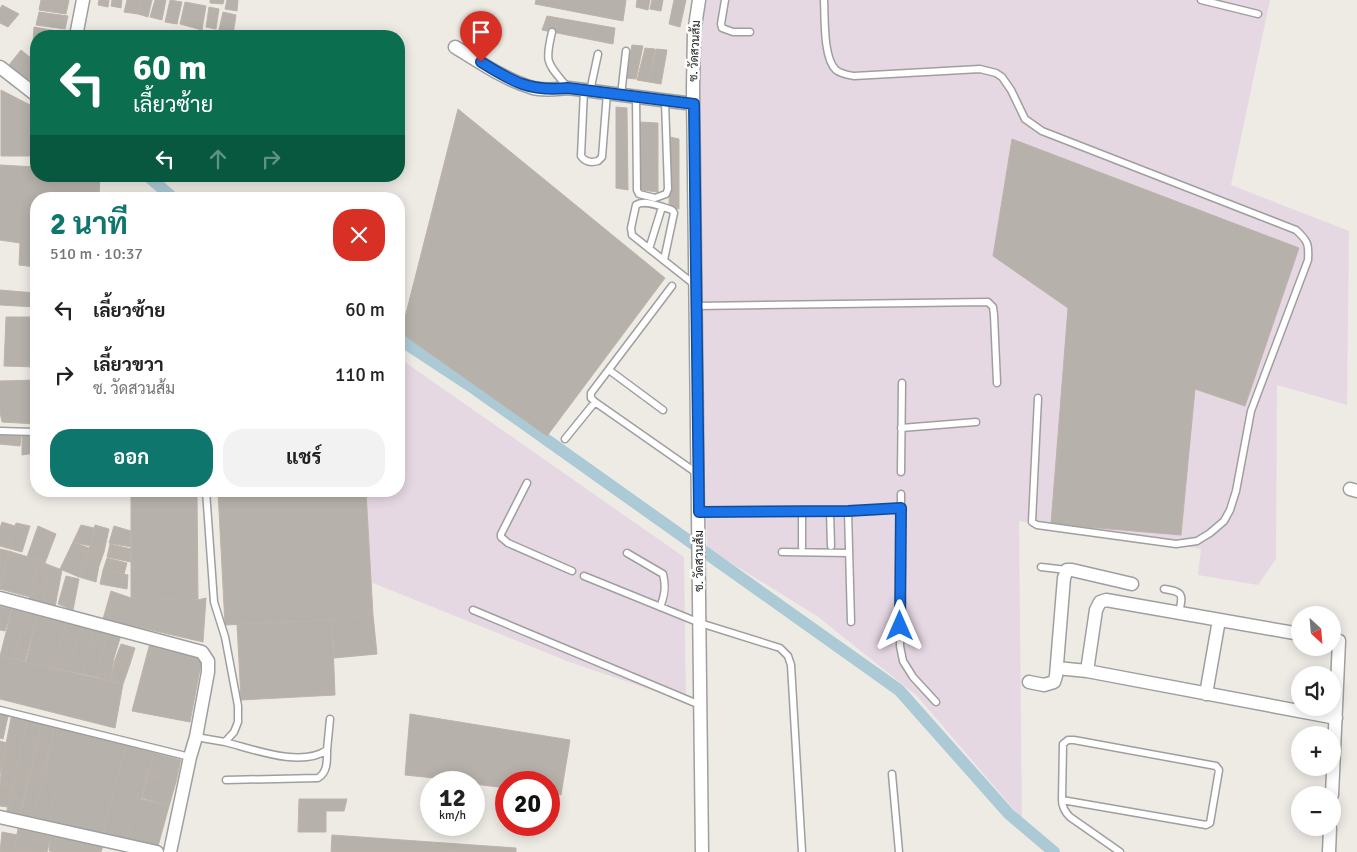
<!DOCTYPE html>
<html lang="th">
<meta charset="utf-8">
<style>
:root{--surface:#fff;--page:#f2f2f2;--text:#222;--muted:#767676;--accent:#0f766e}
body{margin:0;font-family:Signika,Sarabun,sans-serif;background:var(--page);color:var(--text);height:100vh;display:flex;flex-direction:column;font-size:19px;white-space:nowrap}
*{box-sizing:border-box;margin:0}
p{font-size:16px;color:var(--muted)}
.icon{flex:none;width:28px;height:28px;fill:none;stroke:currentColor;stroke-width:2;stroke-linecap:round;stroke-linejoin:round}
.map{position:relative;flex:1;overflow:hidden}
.side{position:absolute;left:30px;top:192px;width:375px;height:305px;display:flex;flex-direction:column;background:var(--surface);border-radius:20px;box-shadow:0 2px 12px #0003}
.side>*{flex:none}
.banner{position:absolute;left:30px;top:30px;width:375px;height:152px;border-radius:20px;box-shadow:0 2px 12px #0003;background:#0b6e4f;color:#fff;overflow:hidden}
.needle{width:32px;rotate:154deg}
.tools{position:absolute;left:1291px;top:606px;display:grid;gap:10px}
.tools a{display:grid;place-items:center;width:50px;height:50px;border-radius:50%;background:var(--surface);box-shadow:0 2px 12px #0003;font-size:25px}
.speed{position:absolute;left:420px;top:771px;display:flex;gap:10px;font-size:25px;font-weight:700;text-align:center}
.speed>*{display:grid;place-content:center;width:65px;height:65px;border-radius:50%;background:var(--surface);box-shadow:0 2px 12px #0003;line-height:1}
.speed small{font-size:12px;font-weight:400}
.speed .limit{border:8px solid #d22;background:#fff;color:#111}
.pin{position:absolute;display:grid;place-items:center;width:42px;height:42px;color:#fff;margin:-51px -21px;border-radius:50% 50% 50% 0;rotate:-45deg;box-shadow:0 0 5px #0007}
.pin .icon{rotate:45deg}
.me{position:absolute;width:55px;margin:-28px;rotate:0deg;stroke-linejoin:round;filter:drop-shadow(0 0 4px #0008)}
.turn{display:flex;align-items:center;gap:18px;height:105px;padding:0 20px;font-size:22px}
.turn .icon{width:65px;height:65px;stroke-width:2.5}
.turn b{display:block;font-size:35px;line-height:42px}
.lanes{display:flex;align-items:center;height:48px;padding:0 20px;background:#0003;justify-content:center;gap:25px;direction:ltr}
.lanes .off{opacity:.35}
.round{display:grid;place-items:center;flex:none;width:52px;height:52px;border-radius:20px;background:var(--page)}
.overview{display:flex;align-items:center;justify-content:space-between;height:85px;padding:0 20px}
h1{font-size:30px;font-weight:700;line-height:38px;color:var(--accent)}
.primary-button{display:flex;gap:10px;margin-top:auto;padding:10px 20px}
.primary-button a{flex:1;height:58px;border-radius:20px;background:var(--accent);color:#fff;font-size:20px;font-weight:700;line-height:58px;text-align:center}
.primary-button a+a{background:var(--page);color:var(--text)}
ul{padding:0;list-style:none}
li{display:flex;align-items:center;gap:15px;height:65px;padding:0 20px}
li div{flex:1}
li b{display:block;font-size:19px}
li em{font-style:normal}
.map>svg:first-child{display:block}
</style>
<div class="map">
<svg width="1357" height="852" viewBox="0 0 1357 852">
<rect width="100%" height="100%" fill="#eeebe5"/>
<!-- industrial -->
<path fill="#e6d8e3" d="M706,0H1270L1231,185L1349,231L1347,405L1277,385L1276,559L1258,585L1198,575L1201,549L1019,521L1022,819L917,696L817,616L707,548L696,54Z
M399,358L684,557L686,702L567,661L368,581L362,491H399Z"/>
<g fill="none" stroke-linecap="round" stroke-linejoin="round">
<!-- canal -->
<path stroke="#abcad6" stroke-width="12" d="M148,176L174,199
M399,339L475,389L899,690L1009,814L1054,852"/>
</g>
<!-- building -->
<path fill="#b7b1ab" stroke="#beb3a9" d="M41,0H69L66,14L39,10Z
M99,0H109L108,7L98,5Z
M112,0H122L121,8L111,6Z
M127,0H140L138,14L124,12Z
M140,0H152L148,17L138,14Z
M155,0H166L162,20L150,17Z
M170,0L182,2L177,24L165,22Z
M210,0H224L223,4L210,3Z
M227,0H238L237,11L225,9Z
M536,0H626L623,21L535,4Z
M637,0H650L648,10L636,7Z
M652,0H663L661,11L650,9Z
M674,0H686L680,27L669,24Z
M185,2L206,6L202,30L180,24Z
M2,5L19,14L8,27L0,23V9Z
M209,7L219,9L216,29L206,27Z
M39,12L68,16L65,29L36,25Z
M223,12L236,15L233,35L218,34Z
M547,16L615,28L613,44L542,30Z
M34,27L68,33L67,36H36V43H33Z
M632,45L643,46L636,79L626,78Z
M645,48L655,49L649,82L637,80Z
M656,49L667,50L661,84L649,82Z
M21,50L36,62V86L9,65Z
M1,90L32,106L34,156H1Z
M616,107L627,108L628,190L616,188Z
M458,109L665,278L547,436L401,333Z
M640,122L658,123V192L641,190Z
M670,137L679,139V209L669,207Z
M1012,139L1299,248L1245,406L1195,389L1181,535L1051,524L1068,308L993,256Z
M0,165L36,167V176H100L99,199H36V267L19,265L20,243L0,240Z
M0,290L36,293V307L0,305Z
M6,317H36V367L4,366Z
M36,380V424L2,422L0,412V381Z
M0,435H21L20,446L0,444Z
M22,435L36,436L35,453L22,455Z
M131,491H197L198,600L131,598Z
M218,491H366L373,615L332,620L225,625Z
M2,522L15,526L7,548L0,546V528Z
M16,523L30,526L22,552L7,548Z
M81,525L94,528L90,546L73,542Z
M95,525L109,529L104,552L90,546Z
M38,526L56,534L45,563L27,557Z
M114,526L131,531V547L109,543Z
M73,542L89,548L79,577L60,569Z
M110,544L131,549V562L107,557Z
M90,546L104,552L99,566L84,561Z
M0,549L9,551L0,589Z
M9,551L38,560L30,597L0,589Z
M107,558L127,563L124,574L103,570Z
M38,560L49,565L43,603L29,600Z
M84,561L99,566L96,582L79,577Z
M49,565L62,570L55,607L43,603Z
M103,570L128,575L127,589L100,584Z
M66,576L79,579L73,610L58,604Z
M111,591L131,598L198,600L206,598L203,642L103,619Z
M0,606L12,609L5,631L0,630Z
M12,609L26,613L13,659L0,656Z
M26,613H38L25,661L13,659Z
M38,613L54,618L39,665L26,662Z
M373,615L377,654L334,658L332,620Z
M54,618L66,621L54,668L39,665Z
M332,620L335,695L241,700L237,624Z
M66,621L80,625L69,671L54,668Z
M80,625L93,629L83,674L69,671Z
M93,629L108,633L104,647L90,642Z
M108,633L121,635L114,658L111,681L96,677Z
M90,642L104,647L96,677L83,674Z
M150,643L202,659L190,722L132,711Z
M121,644L135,648L130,664L115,660Z
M0,656L123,684L115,728L0,699Z
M115,660L130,664L123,684L111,681Z
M410,714L570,740L561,795L549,793V782H506V788L474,784V782L405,775Z
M0,715L8,716L3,739L0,738Z
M11,718L27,721L17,767L2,764Z
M27,721L41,723L37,742L23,739Z
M41,723L54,726L49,750L36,747Z
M54,726L126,745L102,836L48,823L59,776L45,771Z
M23,739L37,742L31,769L17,767Z
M0,741L7,743L0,774Z
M126,745L154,753L141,799L137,798L125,842L102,836Z
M36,747L49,750L45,771L31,769Z
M154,753L181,760L176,782L148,775Z
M2,764L17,767L13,787L0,784Z
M17,767L31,769L28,780L15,777Z
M31,769L45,771L33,819L20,817Z
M45,771L59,776L48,823L33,819Z
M148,775L176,782L169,806L142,798Z
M15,777L28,780L23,801L10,798Z
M0,784L13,787L8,807L0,806Z
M10,798L23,801L20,817L6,814Z
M137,798L169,806L157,850L125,842Z
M299,799H347L344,811H326V832H298Z
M18,829L51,836L47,852H28L14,849Z
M2,832L18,835L14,849L28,852H0Z
M332,835L516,848V852H331Z
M51,836L103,846L101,852H55L49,851Z"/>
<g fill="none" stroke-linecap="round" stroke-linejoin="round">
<defs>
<path id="service" d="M725,0L721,24L722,28L733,32H750
M824,0C825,18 823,58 836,70C841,74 848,75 854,76L980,69L996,73L1002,77L1011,90L1025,119L1042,131L1296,230C1308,241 1309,244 1308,260L1251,411L1236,491L1230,510L1224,521L1210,533L1197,541L1176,544L1037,525L1032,522L1038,398
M1201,0L1258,14
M552,32C544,65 548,63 568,88
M584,90L581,156C585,162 591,163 598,161L602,157L607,93
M590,91L598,54
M621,95L626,51
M636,97L637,190L639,194L655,198L666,194L668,189L665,101
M649,249L662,207
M664,260L674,213L672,210C662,207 645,199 636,205L631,228L632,235L695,285
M672,286L591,393V398L595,402L698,474
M696,306L988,302L993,307L994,315L997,383
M609,370L663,410
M901,428L976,422
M0,431L36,432
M565,439L595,402
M901,472L902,383
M527,483L501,534V537L508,543L572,571
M901,508L900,646L903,661L913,677L936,702
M802,511V547
M830,511L831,546
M848,511L851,622
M699,512L848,511L901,508V494
M782,552L849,553
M627,553L663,574C666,586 665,595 660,607
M1041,567L1067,570
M584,576L700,623L780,648L788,656L791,665L802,852
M1164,589C1184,592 1183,594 1179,613
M473,610L700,705
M0,710L190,757
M196,737L225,742L234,732L238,722V706L225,637L214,602L206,491
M225,742C253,749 301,768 327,750L330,719
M892,774L899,852
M226,780L318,778C328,772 327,760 327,750
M1062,800L1206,825L1210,823L1219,770L1216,766L1074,740H1068L1063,744L1062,800C1062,807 1065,812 1070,817L1120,852"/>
<path id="minor" d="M699,0L694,33L693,89L702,852
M76,36L83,0
M455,47C480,62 505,80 533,88C544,91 557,89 568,88L693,104
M0,67L36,95
M1350,489L1357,491
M0,598L202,652L208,661V672L196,737L190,757L170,852
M1057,668L1087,671L1336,718
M1087,671L1096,610L1100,602L1106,600L1300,634
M1029,682L1044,685L1054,682L1056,676L1064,578L1067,570H1072L1132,584
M1206,694L1219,620
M1332,795L1339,641L1332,639
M0,817L157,852
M1329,852L1330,828"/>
</defs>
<!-- service casing -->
<use href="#service" stroke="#9f9f9f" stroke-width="9"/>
<!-- minor casing -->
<use href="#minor" stroke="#9f9f9f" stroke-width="15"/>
<!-- service -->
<use href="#service" stroke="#fff" stroke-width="6"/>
<!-- minor -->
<use href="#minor" stroke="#fff" stroke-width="12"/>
</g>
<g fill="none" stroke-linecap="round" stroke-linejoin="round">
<defs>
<path id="route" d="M481,62C513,82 530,92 568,88L694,104L699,512L848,511L901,508L900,626"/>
</defs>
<!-- route casing -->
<use href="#route" stroke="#114b97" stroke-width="12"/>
<!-- route -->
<use href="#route" stroke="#1a73e8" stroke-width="9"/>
</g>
<g text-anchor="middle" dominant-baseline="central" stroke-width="5" stroke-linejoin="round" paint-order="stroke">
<!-- street labels -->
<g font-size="12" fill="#1e1e1e" stroke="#fff">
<text transform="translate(695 51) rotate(-87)">ซ. วัดสวนส้ม</text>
<text transform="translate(699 561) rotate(-90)">ซ. วัดสวนส้ม</text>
</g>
</g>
</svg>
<div class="tools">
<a><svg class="needle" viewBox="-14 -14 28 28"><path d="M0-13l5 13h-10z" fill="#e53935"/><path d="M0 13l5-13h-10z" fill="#767676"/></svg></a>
<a><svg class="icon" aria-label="sound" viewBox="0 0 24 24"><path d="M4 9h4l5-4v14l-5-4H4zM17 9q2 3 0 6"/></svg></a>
<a>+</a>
<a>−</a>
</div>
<div class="speed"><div>12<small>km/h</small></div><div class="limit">20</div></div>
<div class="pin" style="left:481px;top:62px;background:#d93025"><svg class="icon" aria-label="arrive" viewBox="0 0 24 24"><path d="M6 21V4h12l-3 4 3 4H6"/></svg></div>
<svg class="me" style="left:900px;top:626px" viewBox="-20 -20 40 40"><path d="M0-17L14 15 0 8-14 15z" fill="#1a73e8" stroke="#fff" stroke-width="4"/></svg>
<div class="banner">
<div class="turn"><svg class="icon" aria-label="left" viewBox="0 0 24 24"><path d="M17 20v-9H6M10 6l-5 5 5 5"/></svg><div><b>60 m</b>เลี้ยวซ้าย</div></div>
<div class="lanes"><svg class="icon" aria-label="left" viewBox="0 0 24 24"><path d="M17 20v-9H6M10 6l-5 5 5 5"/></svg><svg class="icon off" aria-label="ahead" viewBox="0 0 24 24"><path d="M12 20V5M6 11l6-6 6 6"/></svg><svg class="icon off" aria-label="right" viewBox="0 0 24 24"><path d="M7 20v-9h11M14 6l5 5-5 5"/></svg></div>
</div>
<section class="side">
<div class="overview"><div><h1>2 นาที</h1><p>510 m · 10:37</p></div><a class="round" style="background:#d93025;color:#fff"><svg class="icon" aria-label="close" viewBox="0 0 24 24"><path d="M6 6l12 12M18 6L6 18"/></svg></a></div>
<ul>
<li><svg class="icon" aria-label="left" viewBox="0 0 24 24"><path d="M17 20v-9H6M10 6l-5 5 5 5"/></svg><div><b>เลี้ยวซ้าย</b></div><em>60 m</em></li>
<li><svg class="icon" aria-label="right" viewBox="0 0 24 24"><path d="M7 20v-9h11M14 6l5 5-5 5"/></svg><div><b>เลี้ยวขวา</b><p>ซ. วัดสวนส้ม</p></div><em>110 m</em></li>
</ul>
<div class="primary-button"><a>ออก</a><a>แชร์</a></div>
</section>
</div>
